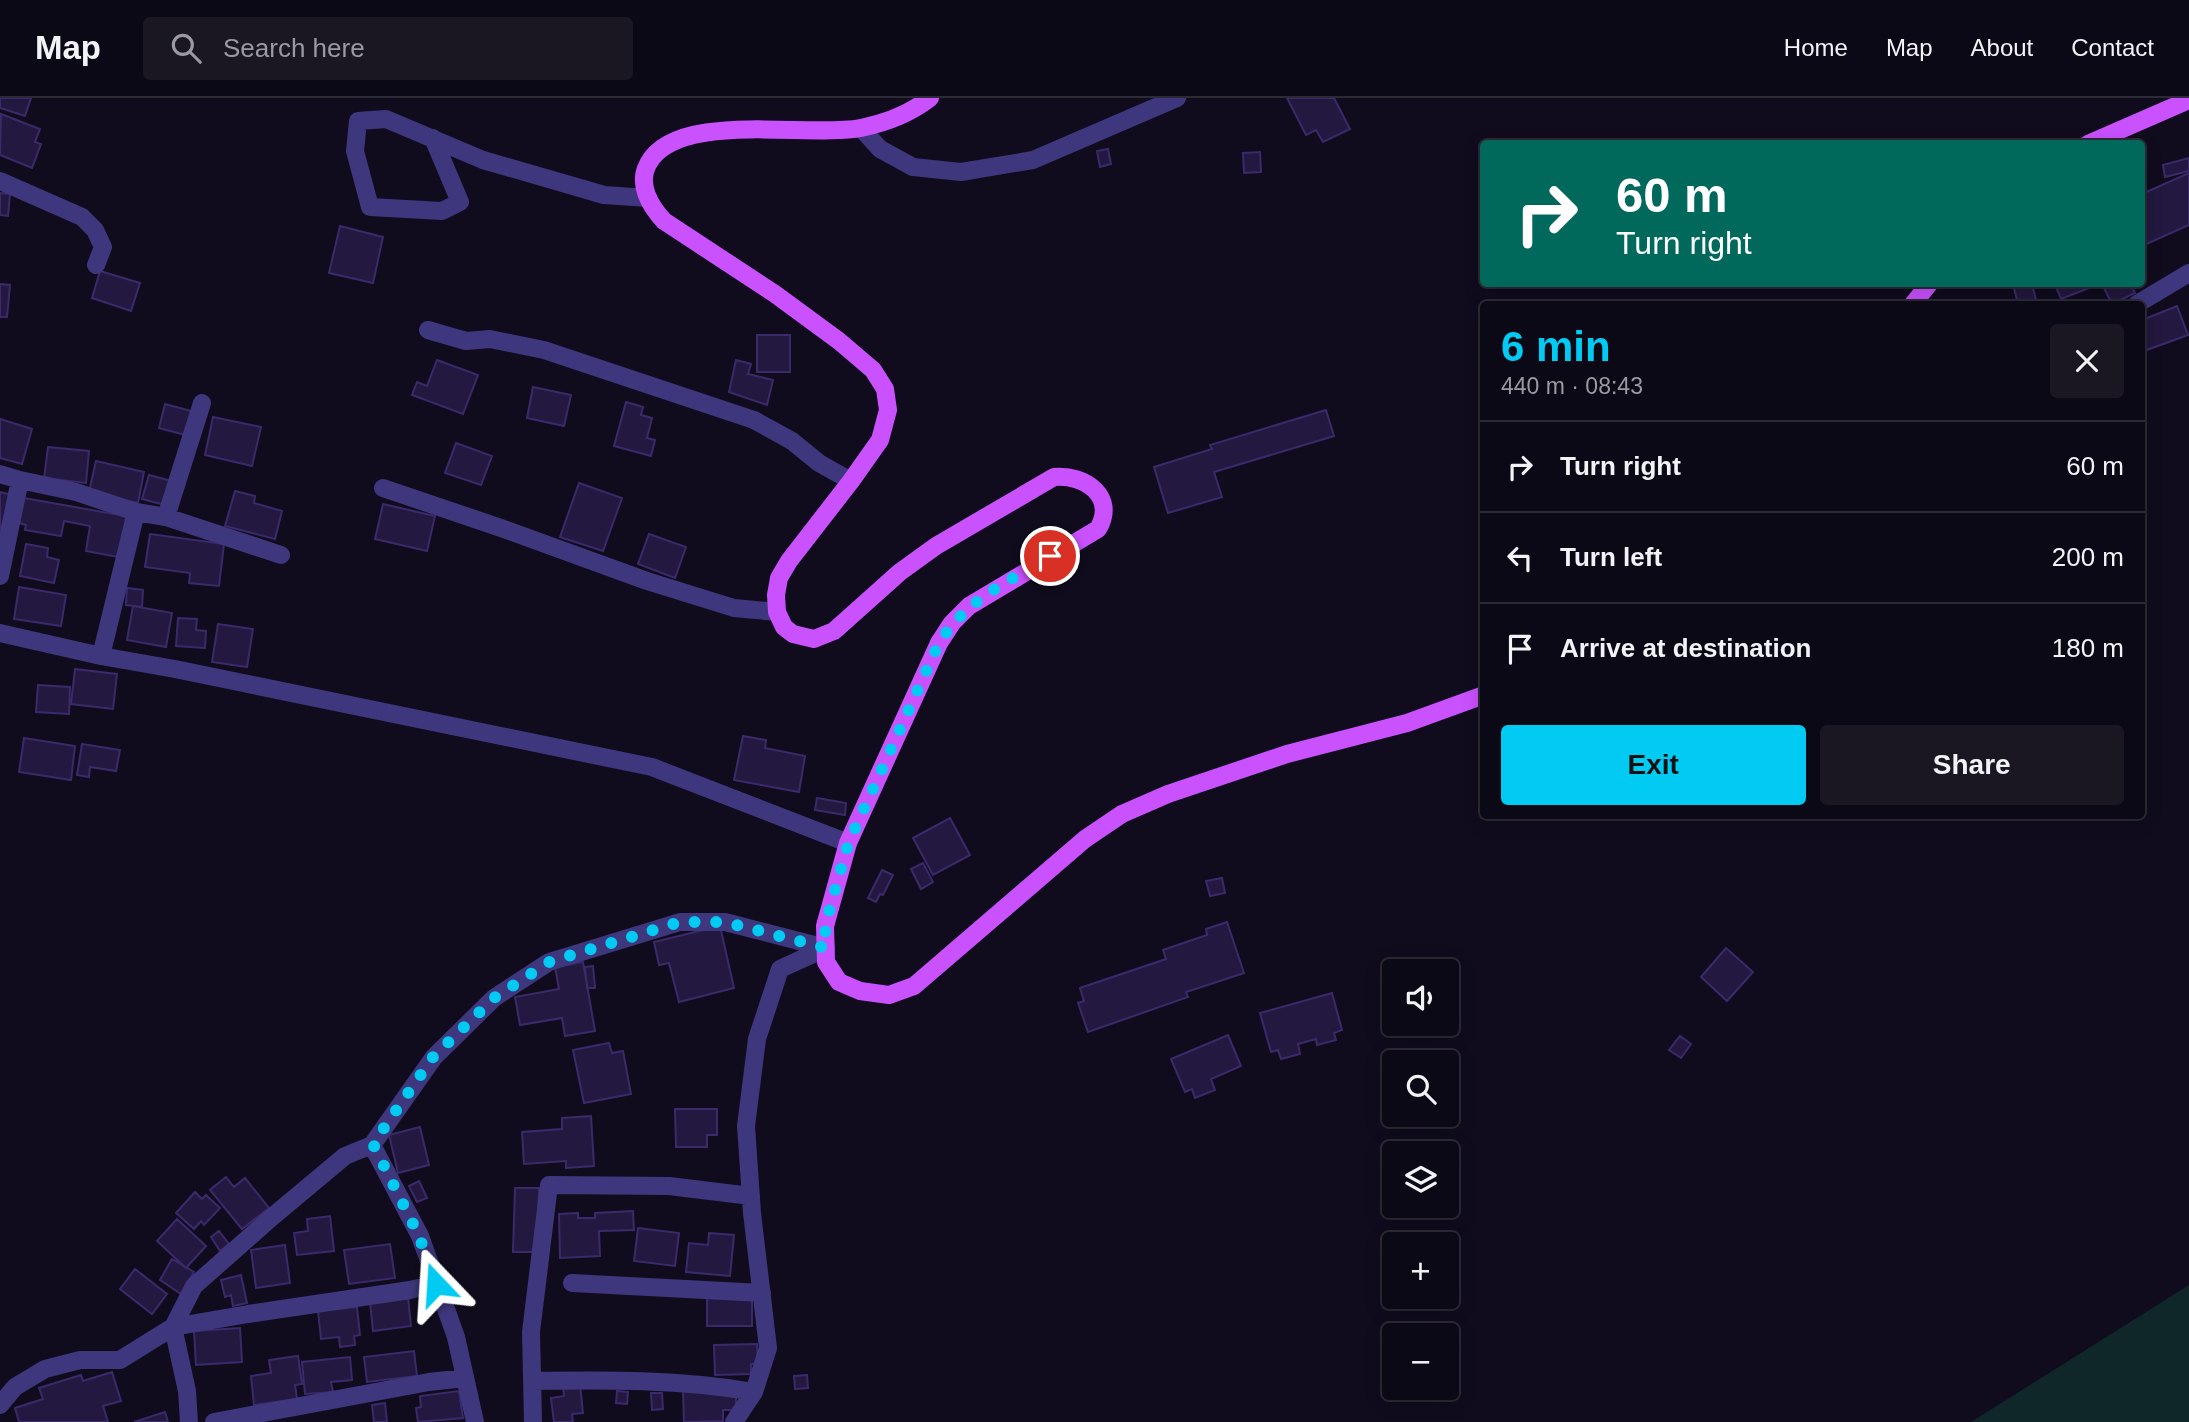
<!DOCTYPE html>
<meta charset="utf-8">
<style>
:root{--surface:#0c0916;--page:#1a1723;--text:#f1f3f6;--muted:#9a9aa1;--line:#2c2a35;--accent:#01cbf3}
body{margin:0;font-family:Arial,sans-serif;background:var(--page);color:var(--text);height:100vh;display:flex;flex-direction:column;font-size:26px;white-space:nowrap}
*{box-sizing:border-box;margin:0}
p{font-size:23px;color:var(--muted)}
.icon{flex:none;width:38px;height:38px;fill:none;stroke:currentColor;stroke-width:2;stroke-linecap:round;stroke-linejoin:round}
.map{position:relative;flex:1;overflow:hidden}
.details{position:absolute;left:1480px;top:203px;width:665px;height:518px;display:flex;flex-direction:column;background:var(--surface);border-radius:7px;box-shadow:0 4px 18px #0003,0 0 0 2px var(--line)}
.details>*{flex:none}
.guide{position:absolute;left:1480px;top:42px;width:665px;height:147px;border-radius:7px;box-shadow:0 4px 18px #0003,0 0 0 2px var(--line);background:#00695c;color:#fff;overflow:hidden}
.buttons{position:absolute;left:1382px;top:861px;display:grid;gap:14px}
.buttons a{display:grid;place-items:center;width:77px;height:77px;border-radius:7px;background:var(--surface);box-shadow:0 4px 18px #0003,0 0 0 2px var(--line);font-size:35px}
.pin{position:absolute;display:grid;place-items:center;width:60px;height:60px;color:#fff;margin:-30px;border:4px solid #fff;border-radius:50%;box-shadow:0 2px 7px #0007}
.me{position:absolute;width:77px;margin:-38px;rotate:340deg;stroke-linejoin:round;filter:drop-shadow(0 0 5px #0008)}
.turn{display:flex;align-items:center;gap:24px;height:147px;padding:0 21px;font-size:32px}
.turn .icon{width:91px;height:91px;stroke-width:2.5}
.turn b{display:block;font-size:49px;line-height:60px}
.round{display:grid;place-items:center;flex:none;width:74px;height:74px;border-radius:7px;background:var(--page)}
.summary{display:flex;align-items:center;justify-content:space-between;height:119px;padding:0 21px}
h1{font-size:42px;font-weight:700;line-height:52px;color:var(--accent)}
.action{display:flex;gap:14px;margin-top:auto;padding:14px 21px}
.action a{flex:1;height:80px;border-radius:7px;background:var(--accent);color:#111;font-size:28px;font-weight:700;line-height:80px;text-align:center}
.action a+a{background:var(--page);color:var(--text)}
ul{padding:0;list-style:none}
li{display:flex;align-items:center;gap:21px;height:91px;padding:0 21px;border-top:2px solid var(--line)}
li div{flex:1}
li b{display:block;font-size:26px}
li em{font-style:normal}
header{display:flex;align-items:center;gap:42px;box-sizing:border-box;height:98px;padding:0 35px;background:var(--surface);border-bottom:2px solid var(--line)}
header strong{font-size:33px}
nav{display:flex;gap:38px;margin-inline-start:auto;font-size:24px}
.search{width:490px;height:63px;background:var(--page);display:flex;align-items:center;gap:18px;box-sizing:border-box;padding:0 24px;border-radius:7px;color:var(--muted);font-size:26px}
.map>svg:first-child{display:block}
</style>
<header>
<strong>Map</strong>
<div class="search"><svg class="icon" aria-label="search" viewBox="0 0 24 24"><circle cx="10" cy="10" r="6"/><path d="M15 15l6 6"/></svg>Search here</div>
<nav><a>Home</a><a>Map</a><a>About</a><a>Contact</a></nav>
</header>
<div class="map">
<svg width="2189" height="1324" viewBox="0 0 2189 1324">
<rect width="100%" height="100%" fill="#100c1e"/>
<!-- green -->
<path fill="#0f2728" d="M2189,1187V1324H1971Z"/>
<!-- building -->
<path fill="#23183f" stroke="#3b2a6b" stroke-width="2" d="M0,0H31L25,18L0,10Z
M1287,0H1334L1350,31L1323,44L1316,32L1306,37Z
M1,16L40,31L35,44L41,46L32,70L0,57Z
M1108,51L1111,66L1100,69L1097,53Z
M1260,54L1261,74L1244,75L1243,55Z
M2189,60V73L2165,79L2163,67Z
M2189,75V127L2142,148V96Z
M0,95L10,96L8,118L0,117Z
M340,128L383,139L373,185L329,175Z
M100,173L140,185L131,213L92,200Z
M0,186L10,187L7,219H0Z
M2013,186H2032L2037,206H2018Z
M2055,186H2091L2092,189L2061,201Z
M2113,186H2130L2135,195L2112,206L2104,190Z
M2177,208L2188,237L2144,253L2142,222Z
M757,237H790V274H757Z
M437,262L478,277L463,316L412,297L417,284L427,288Z
M736,262L751,266L748,276L773,282L767,307L729,294Z
M533,289L571,297L564,328L527,320Z
M626,304L643,309L641,317L652,320L647,340L655,342L651,358L614,348Z
M165,306L191,313L185,337L159,330Z
M1326,312L1334,338L1214,374L1222,399L1168,415L1154,369L1212,351L1210,347Z
M213,319L261,329L252,368L205,357Z
M0,321L32,331L22,366L0,360Z
M456,345L492,358L481,387L445,375Z
M48,349L89,353L86,385L44,380Z
M96,363L144,374L138,405L89,394Z
M149,377L172,383L165,407L142,401Z
M579,385L622,400L603,453L560,439Z
M235,393L255,398L254,405L282,413L275,441L225,428Z
M0,394L12,397L3,431H0Z
M24,400L131,419L124,460L86,453L90,428L64,423L61,438L25,432L26,427L19,425Z
M383,406L435,418L427,453L375,441Z
M150,436L224,446L219,488L189,485L190,475L145,469Z
M649,436L686,449L675,480L638,466Z
M26,446L48,450L47,459L59,462L54,485L20,478Z
M19,489L66,497L61,528L14,521Z
M127,490L143,492L142,509L126,507Z
M133,508L172,515L166,549L127,542Z
M178,520L197,521L196,532L206,533L205,550L176,548Z
M218,526L253,531L247,569L212,564Z
M75,571L117,576L113,611L71,606Z
M38,587L70,589L69,616L36,614Z
M743,638L766,642L765,650L805,658L799,694L734,682Z
M24,640L75,648L71,682L19,674Z
M82,646L120,652L116,673L90,669L89,679L77,677Z
M817,700L846,705L845,717L815,712Z
M950,720L970,757L933,777L913,740Z
M923,765L933,784L921,791L911,771Z
M882,772L893,777L883,797L880,796L876,804L868,800Z
M1222,780L1225,795L1210,798L1206,783Z
M1227,824L1244,875L1186,894L1188,899L1088,934L1078,905L1084,903L1080,890L1166,861L1163,852L1207,837L1206,831Z
M720,828L734,890L679,904L669,865L659,867L654,844Z
M1726,850L1753,874L1727,903L1701,879Z
M583,864L595,933L565,938L562,920L520,927L515,899L559,891L555,869Z
M593,868L595,890H587L585,869Z
M1332,895L1342,932L1334,935L1336,942L1317,947L1316,941L1298,946L1300,956L1281,961L1278,952L1271,954L1260,915Z
M1228,937L1241,968L1211,981L1215,992L1195,1000L1192,991L1185,994L1171,961Z
M1680,938L1691,946L1681,960L1669,952Z
M609,945L612,955L623,953L631,996L584,1005L573,952Z
M675,1011H717V1037H707V1049H676Z
M591,1018L594,1068L566,1070V1063L524,1066L522,1034L562,1031V1020Z
M420,1029L429,1067L398,1075L389,1037Z
M226,1079L234,1089L245,1080L269,1110L242,1131L210,1092Z
M419,1083L427,1100L417,1104L409,1088Z
M515,1090H539L537,1154H513Z
M195,1094L202,1101L206,1097L220,1110L204,1127L201,1123L194,1131L176,1115Z
M633,1113L634,1132L599,1133L600,1158L560,1160L559,1116L578,1115V1120H595V1115Z
M330,1118L334,1153L297,1157L294,1135L308,1133L307,1121Z
M177,1121L206,1148L186,1170L157,1143Z
M638,1130L679,1135L675,1168L634,1163Z
M219,1133L229,1146L220,1153L211,1139Z
M709,1135L734,1137L730,1178L686,1174L689,1145L708,1147Z
M390,1146L395,1180L349,1186L344,1152Z
M285,1147L290,1185L256,1190L251,1152Z
M172,1161L194,1174L181,1196L160,1182Z
M135,1171L167,1196L152,1216L120,1191Z
M241,1177L247,1205L233,1208L231,1197L225,1199L221,1182Z
M707,1198H752V1228H707Z
M408,1199L411,1228L373,1233L370,1204Z
M357,1209L360,1237L354,1238L355,1247L340,1249L339,1239L321,1241L318,1213Z
M240,1230L242,1264L196,1267L194,1233Z
M757,1246L758,1266H751V1276L715,1277L714,1247Z
M414,1253L417,1278L367,1284L364,1259Z
M298,1258L302,1286L295,1287L297,1301L254,1307L251,1278L271,1275L269,1262Z
M350,1259L352,1282L331,1284L333,1294L305,1296L302,1264Z
M112,1274L121,1303L103,1308L108,1324H19L15,1310L43,1301L39,1290L81,1277L83,1283Z
M807,1277L808,1290L795,1291L794,1278Z
M580,1286L583,1315L572,1316L573,1324H554L551,1300L564,1298L563,1287Z
M459,1293L463,1320L418,1324L416,1310L421,1309L420,1298Z
M617,1293L628,1294L627,1306L616,1305Z
M683,1293H736V1312H723V1323L684,1324Z
M651,1295H662L663,1311L652,1312Z
M385,1305L387,1324H374L372,1307Z
M165,1314L168,1324H134Z"/>
<g fill="none" stroke-linecap="round" stroke-linejoin="round">
<!-- minor -->
<path stroke="#3e377d" stroke-width="18" d="M861,30L880,51L913,69L961,74L1033,62L1177,0
M433,40L460,104L442,113L370,109L355,53L358,23L386,21L483,62L604,97L648,100
M0,83L82,119L95,132L103,149L96,167
M2137,206L2189,175
M428,232L466,243L490,241L544,252L754,322L792,343L819,365L851,383
M0,376L20,382L0,478
M20,382L76,394L136,414L166,419L281,457
M383,390L501,430L647,483L734,510L777,514
M166,419L202,305
M0,535L101,558L175,571L652,669L848,745
M101,558L136,414
M372,1047L420,1138L456,1239L475,1324
M572,1185L762,1195
M532,1283C606,1282 680,1281 754,1294
M0,1307L15,1289L45,1271L80,1262H120L173,1229L194,1188L272,1119L345,1058L372,1047L434,959L494,900L549,864L680,824H725L826,850
M189,1324L187,1293L173,1229L248,1216L410,1192L436,1186
M214,1324L429,1284L465,1280
M533,1324L531,1234L549,1087L669,1088L751,1098
M734,1324L754,1294L768,1250L752,1115L746,1028L757,941L780,871L826,850"/>
<!-- primary -->
<path stroke="#c951fe" stroke-width="18" d="M930,0C911,15 885,25 861,30C808,40 676,12 648,66C637,86 650,108 664,123L775,196L839,243L873,272L885,291L888,312L880,342L851,383L789,463L779,480L776,497L777,514L784,529L793,536L814,541L834,533L900,474L936,448L1054,379C1085,376 1117,399 1098,431L969,508L952,525L939,545L848,745L825,828L826,864L839,884L860,893L889,897L914,888L1085,741L1122,716L1168,696L1287,656L1407,625L1484,597
M2088,46L2189,2
M1913,206L1929,186"/>
</g>
<g fill="none" stroke-linecap="round" stroke-linejoin="round">
<!-- route -->
<path stroke="#01cbf3" stroke-width="12" stroke-dasharray="0 21.6" d="M436,1186L419,1138L373,1046L433,959L494,900L549,864L680,824H725L826,850L825,828L848,746L939,545C967,501 1007,485 1050,458"/>
</g>
</svg>
<div class="buttons">
<a><svg class="icon" aria-label="sound" viewBox="0 0 24 24"><path d="M4 9h4l5-4v14l-5-4H4zM17 9q2 3 0 6"/></svg></a>
<a><svg class="icon" aria-label="search" viewBox="0 0 24 24"><circle cx="10" cy="10" r="6"/><path d="M15 15l6 6"/></svg></a>
<a><svg class="icon" aria-label="layers" viewBox="0 0 24 24"><path d="M12 4l9 5-9 5-9-5zM3 14l9 5 9-5"/></svg></a>
<a>+</a>
<a>−</a>
</div>
<div class="pin" style="left:1050px;top:458px;background:#d93025"><svg class="icon" aria-label="arrive" viewBox="0 0 24 24"><path d="M6 21V4h12l-3 4 3 4H6"/></svg></div>
<svg class="me" style="left:436px;top:1186px" viewBox="-20 -20 40 40"><path d="M0-17L14 15 0 8-14 15z" fill="#01cbf3" stroke="#fff" stroke-width="4"/></svg>
<div class="guide">
<div class="turn"><svg class="icon" aria-label="right" viewBox="0 0 24 24"><path d="M7 20v-9h11M14 6l5 5-5 5"/></svg><div><b>60 m</b>Turn right</div></div>
</div>
<section class="details">
<div class="summary"><div><h1>6 min</h1><p>440 m · 08:43</p></div><a class="round"><svg class="icon" aria-label="close" viewBox="0 0 24 24"><path d="M6 6l12 12M18 6L6 18"/></svg></a></div>
<ul>
<li><svg class="icon" aria-label="right" viewBox="0 0 24 24"><path d="M7 20v-9h11M14 6l5 5-5 5"/></svg><div><b>Turn right</b></div><em>60 m</em></li>
<li><svg class="icon" aria-label="left" viewBox="0 0 24 24"><path d="M17 20v-9H6M10 6l-5 5 5 5"/></svg><div><b>Turn left</b></div><em>200 m</em></li>
<li><svg class="icon" aria-label="arrive" viewBox="0 0 24 24"><path d="M6 21V4h12l-3 4 3 4H6"/></svg><div><b>Arrive at destination</b></div><em>180 m</em></li>
</ul>
<div class="action"><a>Exit</a><a>Share</a></div>
</section>
</div>
